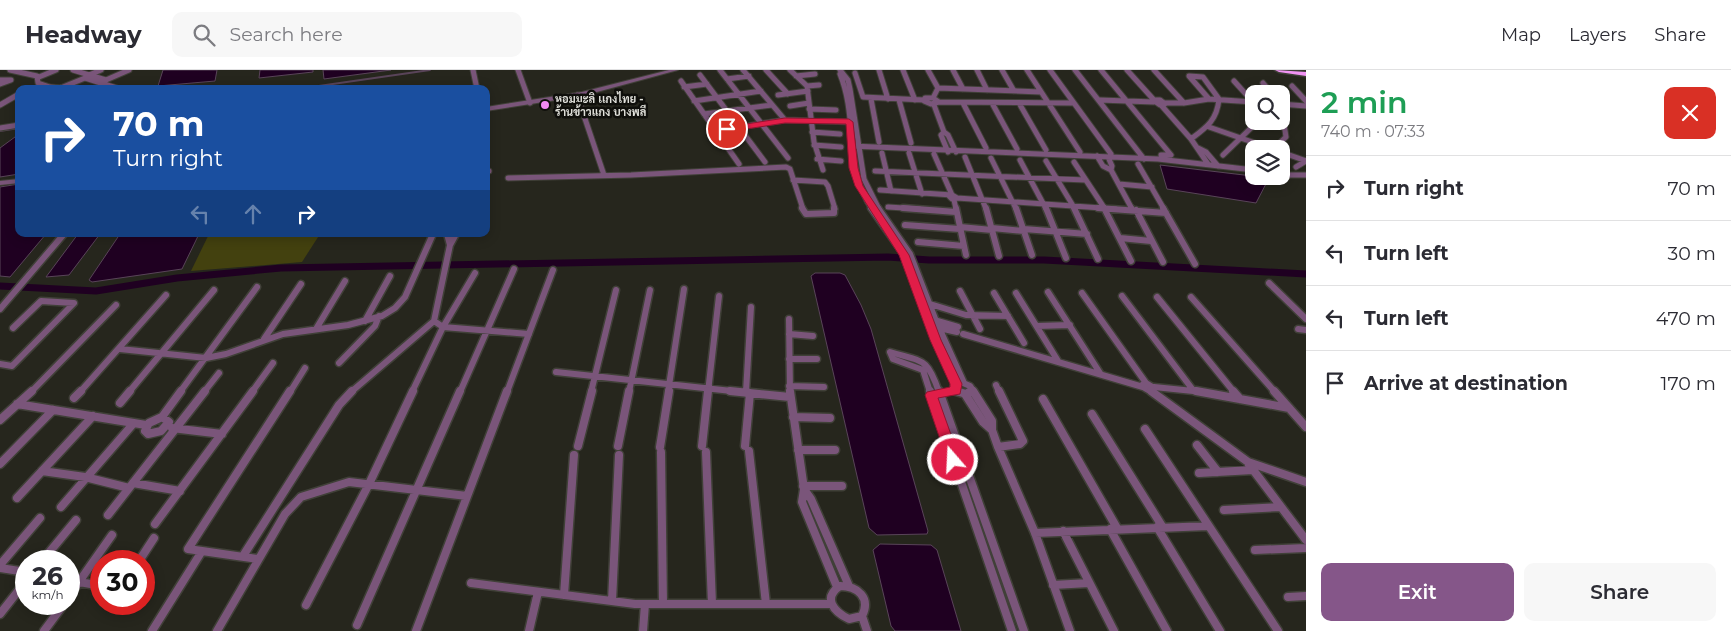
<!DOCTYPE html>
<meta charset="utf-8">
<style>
:root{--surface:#fff;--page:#f7f7f7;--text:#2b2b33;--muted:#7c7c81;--line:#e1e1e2;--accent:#855689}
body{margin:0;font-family:Montserrat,Sarabun,sans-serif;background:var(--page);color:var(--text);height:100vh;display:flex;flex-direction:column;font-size:19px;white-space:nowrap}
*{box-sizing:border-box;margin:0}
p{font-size:16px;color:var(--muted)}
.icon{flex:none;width:28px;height:28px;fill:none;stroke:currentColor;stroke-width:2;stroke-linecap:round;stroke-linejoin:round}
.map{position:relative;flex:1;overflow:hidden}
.side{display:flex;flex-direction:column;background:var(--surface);width:425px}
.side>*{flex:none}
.banner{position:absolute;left:15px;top:15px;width:475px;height:152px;border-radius:10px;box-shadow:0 2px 12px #0003;background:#1a4fa0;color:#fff;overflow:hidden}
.controls{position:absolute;left:1245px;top:15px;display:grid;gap:10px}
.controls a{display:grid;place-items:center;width:45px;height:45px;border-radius:10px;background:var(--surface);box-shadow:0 2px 12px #0003;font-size:25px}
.speed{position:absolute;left:15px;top:480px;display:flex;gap:10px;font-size:25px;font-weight:700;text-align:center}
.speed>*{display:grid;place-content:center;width:65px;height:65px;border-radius:50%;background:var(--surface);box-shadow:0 2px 12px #0003;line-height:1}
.speed small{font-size:12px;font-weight:400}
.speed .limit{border:8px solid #d22;background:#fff;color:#111}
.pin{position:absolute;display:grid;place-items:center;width:42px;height:42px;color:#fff;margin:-21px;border:2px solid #fff;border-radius:50%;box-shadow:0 1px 5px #0007}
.me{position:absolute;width:55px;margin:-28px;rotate:341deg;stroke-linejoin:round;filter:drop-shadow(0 0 4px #0008)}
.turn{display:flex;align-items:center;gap:18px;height:105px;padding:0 15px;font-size:22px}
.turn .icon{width:65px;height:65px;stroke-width:2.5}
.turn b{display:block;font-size:35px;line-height:42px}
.lanes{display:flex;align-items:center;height:48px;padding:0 15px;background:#0003;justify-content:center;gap:25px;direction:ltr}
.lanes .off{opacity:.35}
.round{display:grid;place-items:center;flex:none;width:52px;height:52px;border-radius:10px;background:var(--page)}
.head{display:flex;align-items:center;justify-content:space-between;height:85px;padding:0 15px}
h1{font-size:30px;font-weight:600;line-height:38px;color:#1e9e55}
.button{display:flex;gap:10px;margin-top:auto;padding:10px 15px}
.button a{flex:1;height:58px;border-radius:10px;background:var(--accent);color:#fff;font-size:20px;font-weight:600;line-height:58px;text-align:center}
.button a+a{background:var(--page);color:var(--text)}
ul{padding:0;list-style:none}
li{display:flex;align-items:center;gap:15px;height:65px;padding:0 15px;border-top:1px solid var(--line)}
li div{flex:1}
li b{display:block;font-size:19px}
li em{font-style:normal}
header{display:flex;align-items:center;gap:30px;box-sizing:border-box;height:70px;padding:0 25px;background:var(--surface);border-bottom:1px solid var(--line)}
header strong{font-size:24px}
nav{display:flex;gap:28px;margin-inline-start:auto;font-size:18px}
.search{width:350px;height:45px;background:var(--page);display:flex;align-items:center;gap:12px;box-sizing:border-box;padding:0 18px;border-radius:10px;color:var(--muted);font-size:19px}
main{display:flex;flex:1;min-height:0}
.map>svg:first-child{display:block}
</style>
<header>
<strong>Headway</strong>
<div class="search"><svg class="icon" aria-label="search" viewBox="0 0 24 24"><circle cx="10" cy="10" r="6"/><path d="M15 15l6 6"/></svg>Search here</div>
<nav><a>Map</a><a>Layers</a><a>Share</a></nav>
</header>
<main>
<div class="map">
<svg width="1306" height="561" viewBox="0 0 1306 561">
<rect width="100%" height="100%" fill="#26261d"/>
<!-- green -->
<path fill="#43410f" d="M209,164H320L302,192L191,201Z"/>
<!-- water -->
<path fill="#1f0021" stroke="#594459" d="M163,0H217L215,11L158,16Z
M260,0H313V2L259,8Z
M323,0H391L324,9Z
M19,64V104L0,107V78Z
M1160,95L1269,108L1256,133L1167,119Z
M19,114V164H46L10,207L0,206V117Z
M78,164H100L69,205L46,207Z
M120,164H199L182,199L92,212L89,210Z
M815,203H840L845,205L861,235L871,259L928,461L927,464L877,465L869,458L811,206Z
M880,474L931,475L937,480L961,561H895L891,556L873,480Z"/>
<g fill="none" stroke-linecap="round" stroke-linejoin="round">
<!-- stream -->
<path stroke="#594459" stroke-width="2" d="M298,19L430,0
M0,61L19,58"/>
<!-- canal -->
<path stroke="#1f0021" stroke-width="7" d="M0,216L96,221L177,208L281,198L888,187L929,190H1044L1306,204"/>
<defs>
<path id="minor-far2" d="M10,0L37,6L38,13L50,17L73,19
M73,0L106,10L129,0
M473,0L477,19
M518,0L530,33
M720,0L788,88
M743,0L785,50
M766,0L788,24
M790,0L807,16L814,72L823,100
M840,0L848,10L850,19L864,109L879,139
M879,0L888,29
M903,0L915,30
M928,0L938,18L933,28
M953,0L963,19
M977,0L987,20
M1002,0L1014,21
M1027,0L1080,82
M1050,0L1111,84
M1075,0L1144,89
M1101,0L1171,85H1161
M1127,0L1154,30
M1154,0L1184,33
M855,3L863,27L924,30
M840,4C858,48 844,98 872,139
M89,5L101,0
M700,5L765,92
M796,6L815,4
M39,7L56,0
M727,9L749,6
M0,10H11L0,14
M681,11L739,94
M1263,13L1272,24
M807,16L819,15
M1292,16L1306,31
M63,17L85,8L120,19
M684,17L707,14
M938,18L1041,22
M577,25L604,105
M778,25L808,21
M925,28H933L939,32L931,34L924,31Z
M871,29L879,72
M899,30L911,73
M1100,30L1154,32
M1153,30H1160L1165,34L1160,35Z
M694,31L761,21
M939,32L1073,33
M963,33L986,78
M992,33L1017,79
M1019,33L1046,80
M1165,33H1184L1209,29L1253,32
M1281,34L1306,36
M0,35L19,24
M934,35L944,62L948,65L956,82
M1161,35L1191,69L1208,94
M790,36L809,33
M809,39L836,40
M704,44L772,35
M1209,57L1272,79
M0,58L19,55
M715,61L785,50L854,52
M812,62L840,64
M944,62L941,65L948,82
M1191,69C1207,57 1217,50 1219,29L1203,7L1189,6L1209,29
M814,75L841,77
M851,76L1158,89L1254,100
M1198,78L1206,82L1218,96
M1273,79L1286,67L1281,34
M1281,82L1306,91
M882,83L891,121
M909,83L922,124
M934,84L952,125
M1223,85L1252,57L1250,46L1253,32L1234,11
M1097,86L1103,96L1111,100
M965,87L986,139
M1108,87L1112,96L1111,100L1132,139
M991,88L1016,139
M817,89L841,91
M1020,90L1046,139
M1046,91L1075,139
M1074,92L1105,139
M1138,94L1164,139
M1296,97L1306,91
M486,101H489
M875,101L1085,110
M1281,105H1306
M508,108L631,105L786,97L790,99L803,139
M793,110L825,112L828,116L835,139
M1119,114L1152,117
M880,120L952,125L957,128L952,129L949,126
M957,128L1116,139
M954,130L956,139
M888,137L920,139"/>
<path id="minor-far1" d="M802,138L806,144L834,143V138
M871,138L905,186L941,283L956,314
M878,138L910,184L936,251L964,313
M903,138L956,142
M956,138L966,185
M986,138L999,186
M1016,138L1032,185
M1046,138L1066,188
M1074,138L1098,189
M1098,138L1166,143
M1104,138L1131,191
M1131,138L1132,140
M1163,138L1195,194
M1136,140L1163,192
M905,155L960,159
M960,157L992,160
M992,158L1024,161
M1024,159L1087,164
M447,164L450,175
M456,164L450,175L434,251L443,257L529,264
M1120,168L1151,171
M918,172L964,176
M1269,213L1306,249
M960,221L980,259
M1048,222L1100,303
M994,223L1024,273
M1016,223L1058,291
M1082,223L1146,313
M1122,226L1193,320
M1157,227L1234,322
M1191,227L1275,322
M930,234L966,245L1008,246
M0,239L64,164
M789,249L790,322
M934,250L958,257
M365,251L390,206
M1037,256L1070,255
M935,257L957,262
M316,259L345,211
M1298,259L1306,260
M789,264L813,266
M963,264L1143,317
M264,269L301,214
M120,279L206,288L226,284L283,264L348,255L382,246L395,238L405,227L433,164
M789,289H817
M339,293L375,256L379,246
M0,294L12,296L74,233L41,231L13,258
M556,302L741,322
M1146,313L1154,318L1148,320L1143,317V314Z
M996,315L999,322
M789,316L824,317
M1154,317L1203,322
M31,322L116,235
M80,322L166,225
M129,322L214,220
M180,322L257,217
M204,322L219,303
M252,322L273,293
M290,322L305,298
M351,322L434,251
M412,322L443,257L475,203
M460,322L514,199
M507,322L553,200
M591,322L616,220
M629,322L650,220
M668,322L684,219
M708,322L719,226
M746,322L751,237
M930,322L923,300L893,289L890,282C923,292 927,287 939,322
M958,322L954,316L961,312L970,316L974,322"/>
<path id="minor" d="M730,321L790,327
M790,321L804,419L802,432L837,517
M930,321L1012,561
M939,321L1024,561
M956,321L966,324L971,321
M973,321L992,351V360L998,377L1035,463L1070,561
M1151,321L1248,392L1306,412
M1196,321L1289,338
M1233,321L1240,329
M1274,321L1306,357
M746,323V321
M965,324L983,352L992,360
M74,328L81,321
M1043,329L1117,458
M120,333L130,321
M17,334L146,355
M1092,344L1162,456
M162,347L181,321
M162,347L169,352L161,361L148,364L145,361L149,353Z
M793,347L830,348
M0,350L32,321
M172,358L222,364
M1145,359L1278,561
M1197,375L1218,402
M578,376L592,321
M618,376L629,321
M702,376L708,321
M745,376L750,323
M660,377L669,321
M998,377L1020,374L1023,371L999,321
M798,380H835
M749,381L766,534
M661,382L663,534
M706,382L712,534
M1248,393L1306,470
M0,394L53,340
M42,401L85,407L129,418
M1199,403L1253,400
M133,413L180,421
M803,416H842
M804,419L811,429L849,516
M17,428L93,346
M61,437L133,354
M1224,440L1280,437
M108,445L205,321
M155,454L253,321
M1157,457L1220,561
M1110,459L1167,561
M1063,461L1114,561
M1035,463L1208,456
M1255,480L1306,478
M202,481L258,489
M243,486L339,335L352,321
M42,491L76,450
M139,491L154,468
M0,495L40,448
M0,498L26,502
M69,510L101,516
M471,513L635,534H831
M1053,515L1089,513
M840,516C858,516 871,528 862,546L849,549C834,542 822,528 840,516Z
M564,525L574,385
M69,526L112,465
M1288,527L1306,526
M612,531L619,385
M306,535L369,414L413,321
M0,544L26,511
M862,546L867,561
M357,555L460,321
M44,561L64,534
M152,561L202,481L188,479L290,321
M217,561L285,444L301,427L349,412L467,426
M416,561L507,321
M529,561L538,522
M643,561L645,534"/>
<path id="tertiary" d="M669,0H678L582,26L486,41V37L582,22Z
M19,109V113L0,115V111Z"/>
<path id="motorway" d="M1275,0L1306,2V6L1279,2Z"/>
</defs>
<!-- minor-far2 casing -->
<use href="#minor-far2" stroke="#404038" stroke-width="7"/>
<!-- minor-far1 casing -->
<use href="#minor-far1" stroke="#404038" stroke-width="9"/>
<!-- minor casing -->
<use href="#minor" stroke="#404038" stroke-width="11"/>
<!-- tertiary casing -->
<use href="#tertiary" stroke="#404038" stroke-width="2"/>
<!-- motorway casing -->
<use href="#motorway" stroke="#404038" stroke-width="3"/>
<!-- minor-far2 -->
<use href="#minor-far2" stroke="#7a557a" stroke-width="5"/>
<!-- minor-far1 -->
<use href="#minor-far1" stroke="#7a557a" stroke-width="6"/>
<!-- minor -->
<use href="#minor" stroke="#7a557a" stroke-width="8"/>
<!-- tertiary -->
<use href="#tertiary" fill="#7a557a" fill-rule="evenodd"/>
<!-- motorway -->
<use href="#motorway" fill="#f193f3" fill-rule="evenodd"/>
</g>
<!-- route -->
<path fill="#e11d48" stroke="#92132f" d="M785,48L849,49L853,52L858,98L863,116L909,185L941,270L962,314L960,324L938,328L960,390L958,394L953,395L948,394L947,390L925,325L927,322L950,317V314L930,270L899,185L855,116L849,98L846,54L785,53L727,62L723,59L727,57Z"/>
<!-- markers -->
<circle fill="#f28af3" stroke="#0f0f0b" stroke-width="2" cx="545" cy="35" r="5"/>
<g text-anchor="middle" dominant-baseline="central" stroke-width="5" stroke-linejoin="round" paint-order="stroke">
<!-- far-poi labels -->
<g font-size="11" font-weight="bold" fill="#e1e1db" stroke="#0f0f0b" text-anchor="start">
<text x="555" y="29">หอมมะลิ เเกงไทย -<tspan x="555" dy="13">ร้านข้าวแกง บางพลี</tspan></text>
</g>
</g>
</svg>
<div class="controls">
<a><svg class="icon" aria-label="search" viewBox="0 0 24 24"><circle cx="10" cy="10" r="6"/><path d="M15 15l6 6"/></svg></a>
<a><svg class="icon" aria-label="layers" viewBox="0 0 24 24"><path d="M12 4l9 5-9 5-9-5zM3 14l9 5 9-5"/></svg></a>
</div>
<div class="speed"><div>26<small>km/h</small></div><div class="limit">30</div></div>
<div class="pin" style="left:727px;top:59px;background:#d93025"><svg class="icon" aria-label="arrive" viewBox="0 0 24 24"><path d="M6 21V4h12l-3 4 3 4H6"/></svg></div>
<svg class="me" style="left:953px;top:390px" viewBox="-20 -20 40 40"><circle r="17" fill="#e11d48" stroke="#fff" stroke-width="3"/><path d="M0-11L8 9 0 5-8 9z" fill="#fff"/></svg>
<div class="banner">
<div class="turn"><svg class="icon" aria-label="right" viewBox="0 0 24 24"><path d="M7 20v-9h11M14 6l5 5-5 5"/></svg><div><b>70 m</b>Turn right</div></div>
<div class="lanes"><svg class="icon off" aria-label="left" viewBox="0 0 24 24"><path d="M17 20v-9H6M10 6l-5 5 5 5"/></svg><svg class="icon off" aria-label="ahead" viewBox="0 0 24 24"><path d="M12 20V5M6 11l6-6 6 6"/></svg><svg class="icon" aria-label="right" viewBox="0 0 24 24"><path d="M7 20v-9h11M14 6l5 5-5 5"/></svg></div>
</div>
</div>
<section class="side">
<div class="head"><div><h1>2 min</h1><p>740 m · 07:33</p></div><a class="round" style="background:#d93025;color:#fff"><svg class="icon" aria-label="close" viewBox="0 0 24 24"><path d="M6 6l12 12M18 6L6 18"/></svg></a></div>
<ul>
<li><svg class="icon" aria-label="right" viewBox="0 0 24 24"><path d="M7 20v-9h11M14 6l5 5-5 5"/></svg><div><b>Turn right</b></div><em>70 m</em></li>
<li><svg class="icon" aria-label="left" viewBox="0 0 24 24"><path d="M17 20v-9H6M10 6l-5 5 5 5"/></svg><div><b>Turn left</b></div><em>30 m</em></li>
<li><svg class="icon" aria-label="left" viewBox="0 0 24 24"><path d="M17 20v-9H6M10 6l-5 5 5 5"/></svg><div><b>Turn left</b></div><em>470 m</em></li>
<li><svg class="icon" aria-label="arrive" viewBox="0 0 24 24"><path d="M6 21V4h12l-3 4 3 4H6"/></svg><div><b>Arrive at destination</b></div><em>170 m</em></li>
</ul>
<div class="button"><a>Exit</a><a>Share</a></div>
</section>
</main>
